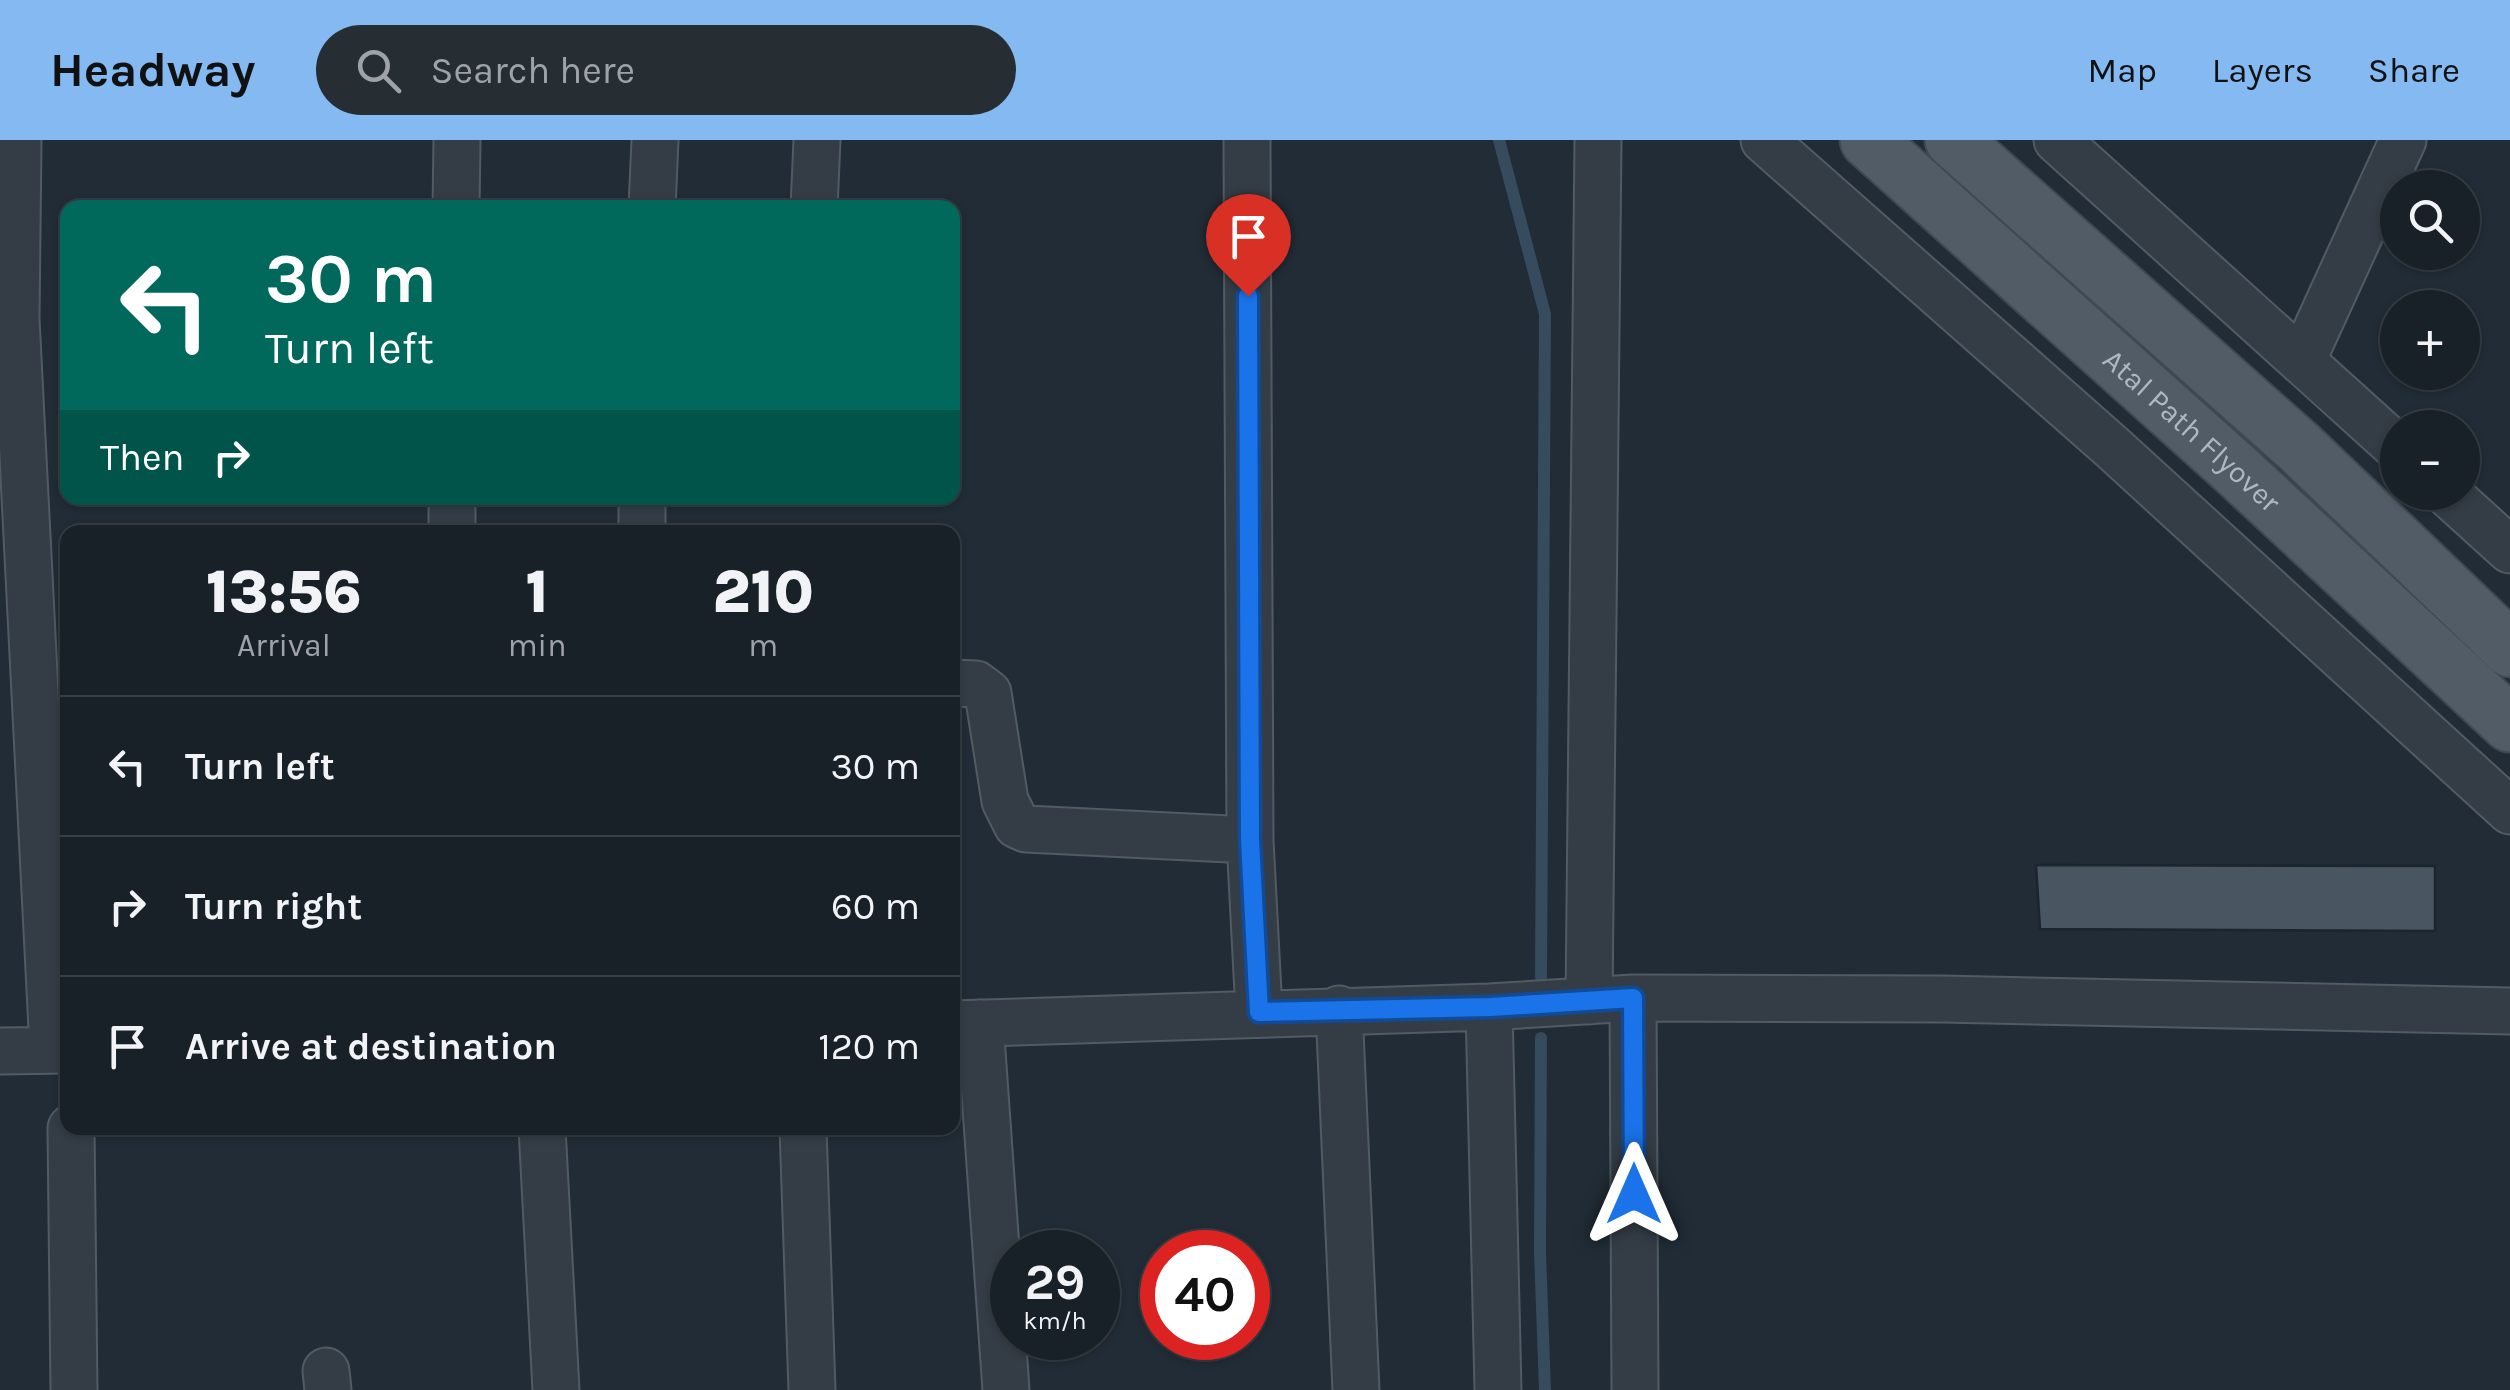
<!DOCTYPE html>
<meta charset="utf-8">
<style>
:root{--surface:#192128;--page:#262e34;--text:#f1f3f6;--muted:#9fa3a8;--line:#373e45;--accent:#84b9f2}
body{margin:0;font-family:Karla,sans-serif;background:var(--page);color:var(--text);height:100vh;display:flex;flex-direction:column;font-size:38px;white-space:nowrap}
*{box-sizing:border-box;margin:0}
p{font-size:32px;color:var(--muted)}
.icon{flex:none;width:55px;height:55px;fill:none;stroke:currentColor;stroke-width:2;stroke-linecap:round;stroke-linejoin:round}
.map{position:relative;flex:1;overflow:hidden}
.side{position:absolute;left:60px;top:385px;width:900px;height:610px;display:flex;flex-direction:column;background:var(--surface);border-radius:20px;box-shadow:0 2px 8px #0004,0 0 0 2px var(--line)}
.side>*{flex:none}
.hud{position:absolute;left:60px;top:60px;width:900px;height:305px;border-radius:20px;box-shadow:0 2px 8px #0004,0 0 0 2px var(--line);background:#00695c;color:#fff;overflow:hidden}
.controls{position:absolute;left:2380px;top:30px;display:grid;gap:20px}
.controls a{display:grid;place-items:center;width:100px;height:100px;border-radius:50%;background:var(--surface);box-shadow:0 2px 8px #0004,0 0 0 2px var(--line);font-size:50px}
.speed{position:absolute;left:990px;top:1090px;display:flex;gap:20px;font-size:50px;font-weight:700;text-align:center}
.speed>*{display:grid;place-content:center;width:130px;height:130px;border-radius:50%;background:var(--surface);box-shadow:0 2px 8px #0004,0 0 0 2px var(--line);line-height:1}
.speed small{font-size:25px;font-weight:400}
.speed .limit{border:15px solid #d22;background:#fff;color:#111}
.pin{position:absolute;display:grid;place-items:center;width:85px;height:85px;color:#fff;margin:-102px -42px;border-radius:50% 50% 50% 0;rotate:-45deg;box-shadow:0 0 10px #0007}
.pin .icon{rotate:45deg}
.me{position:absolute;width:110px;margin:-55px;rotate:0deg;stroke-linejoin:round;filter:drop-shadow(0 0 8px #0008)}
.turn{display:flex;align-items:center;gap:35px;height:210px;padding:0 40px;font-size:45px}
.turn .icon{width:130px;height:130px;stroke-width:2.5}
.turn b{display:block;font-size:70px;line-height:85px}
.then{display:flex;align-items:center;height:95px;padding:0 40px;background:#0003;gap:20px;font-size:38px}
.eta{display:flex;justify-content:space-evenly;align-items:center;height:170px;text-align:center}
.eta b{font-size:60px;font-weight:800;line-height:70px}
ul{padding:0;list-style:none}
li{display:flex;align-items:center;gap:30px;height:140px;padding:0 40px;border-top:2px solid var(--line)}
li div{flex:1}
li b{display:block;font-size:38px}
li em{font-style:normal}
header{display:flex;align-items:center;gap:60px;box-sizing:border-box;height:140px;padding:0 50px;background:var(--accent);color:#111}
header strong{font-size:48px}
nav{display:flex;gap:55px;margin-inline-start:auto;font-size:35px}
.search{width:700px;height:90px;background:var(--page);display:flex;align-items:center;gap:25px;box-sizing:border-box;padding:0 35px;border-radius:55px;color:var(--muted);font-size:38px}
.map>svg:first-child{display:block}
</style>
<header>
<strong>Headway</strong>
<div class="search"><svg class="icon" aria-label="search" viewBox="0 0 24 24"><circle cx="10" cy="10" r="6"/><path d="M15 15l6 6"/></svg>Search here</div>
<nav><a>Map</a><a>Layers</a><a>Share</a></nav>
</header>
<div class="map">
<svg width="2510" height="1250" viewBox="0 0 2510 1250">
<rect width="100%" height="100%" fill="#212c36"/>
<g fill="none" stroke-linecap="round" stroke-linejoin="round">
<!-- stream -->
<path stroke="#364b5e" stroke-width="12" d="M1499,0L1545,174L1541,837
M1541,898L1540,1113L1545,1250"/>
</g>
<!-- building -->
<path fill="#495661" stroke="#1c242d" stroke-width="2.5" d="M2036,725L2435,726V791L2040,789Z"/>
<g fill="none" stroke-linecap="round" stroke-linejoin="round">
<defs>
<path id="minor" d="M18,0L16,179L53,909
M1247,0L1250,700L1259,872
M1764,0L2113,308L2510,671
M2057,0L2398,308
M456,68L457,0
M652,68L655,0
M814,68L817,0
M2302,221L2403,0
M2446,352L2510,410
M642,358V392
M452,392V358
M952,543L976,544L988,553L1005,661L1017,685L1026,689L1250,700
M1633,858L1635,1250
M1589,861L1598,0
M1489,867L1498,1250
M1339,869L1356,1250
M980,883L1006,1250
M952,884L1489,867L1633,858L1942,859L2510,871
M0,911L68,910
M71,988L74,1250
M542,988L556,1250
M803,988L812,1250
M326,1231L328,1250"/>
<g id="major">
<path id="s1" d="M1868,0L2234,328L2510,584"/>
<path d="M1953,0L2300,308L2510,509"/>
</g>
</defs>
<!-- minor casing -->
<use href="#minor" stroke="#515b64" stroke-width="49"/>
<!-- major casing -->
<use href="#major" stroke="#404953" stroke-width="59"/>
<!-- minor -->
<use href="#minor" stroke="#343d46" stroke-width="45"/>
<!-- major -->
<use href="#major" stroke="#525c66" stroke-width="55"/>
</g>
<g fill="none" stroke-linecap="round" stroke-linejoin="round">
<defs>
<path id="route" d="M1248,156L1250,700L1259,872L1490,867L1633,858L1634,1054"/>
</defs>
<!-- route casing -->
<use href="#route" stroke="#114b97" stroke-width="25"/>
<!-- route -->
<use href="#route" stroke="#1a73e8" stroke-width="18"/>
</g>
<g text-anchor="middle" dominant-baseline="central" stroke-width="10" stroke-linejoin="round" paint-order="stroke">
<!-- street labels -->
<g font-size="30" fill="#aeb8c3" stroke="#1a222b">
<text stroke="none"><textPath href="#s1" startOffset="435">Atal Path Flyover</textPath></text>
</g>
</g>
</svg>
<div class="controls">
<a><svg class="icon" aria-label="search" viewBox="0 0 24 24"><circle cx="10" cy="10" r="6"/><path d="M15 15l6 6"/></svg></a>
<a>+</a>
<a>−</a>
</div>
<div class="speed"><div>29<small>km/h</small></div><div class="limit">40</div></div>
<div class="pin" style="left:1248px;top:156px;background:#d93025"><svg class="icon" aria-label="arrive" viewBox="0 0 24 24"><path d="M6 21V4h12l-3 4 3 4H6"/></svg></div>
<svg class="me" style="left:1634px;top:1054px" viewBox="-20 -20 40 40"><path d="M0-17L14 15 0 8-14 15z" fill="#1a73e8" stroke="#fff" stroke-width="4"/></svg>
<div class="hud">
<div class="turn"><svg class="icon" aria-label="left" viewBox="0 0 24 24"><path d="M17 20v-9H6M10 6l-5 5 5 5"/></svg><div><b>30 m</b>Turn left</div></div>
<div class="then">Then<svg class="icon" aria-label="right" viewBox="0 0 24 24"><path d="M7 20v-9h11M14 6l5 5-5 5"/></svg></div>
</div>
<section class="side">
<div class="eta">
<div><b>13:56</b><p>Arrival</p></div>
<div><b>1</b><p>min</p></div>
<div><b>210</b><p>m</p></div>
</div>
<ul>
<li><svg class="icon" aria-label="left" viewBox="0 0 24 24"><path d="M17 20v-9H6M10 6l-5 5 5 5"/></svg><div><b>Turn left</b></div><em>30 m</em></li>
<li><svg class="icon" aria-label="right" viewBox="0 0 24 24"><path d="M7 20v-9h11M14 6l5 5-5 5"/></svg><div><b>Turn right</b></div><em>60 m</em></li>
<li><svg class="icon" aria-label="arrive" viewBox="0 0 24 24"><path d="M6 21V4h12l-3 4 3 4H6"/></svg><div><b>Arrive at destination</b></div><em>120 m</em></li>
</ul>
</section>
</div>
